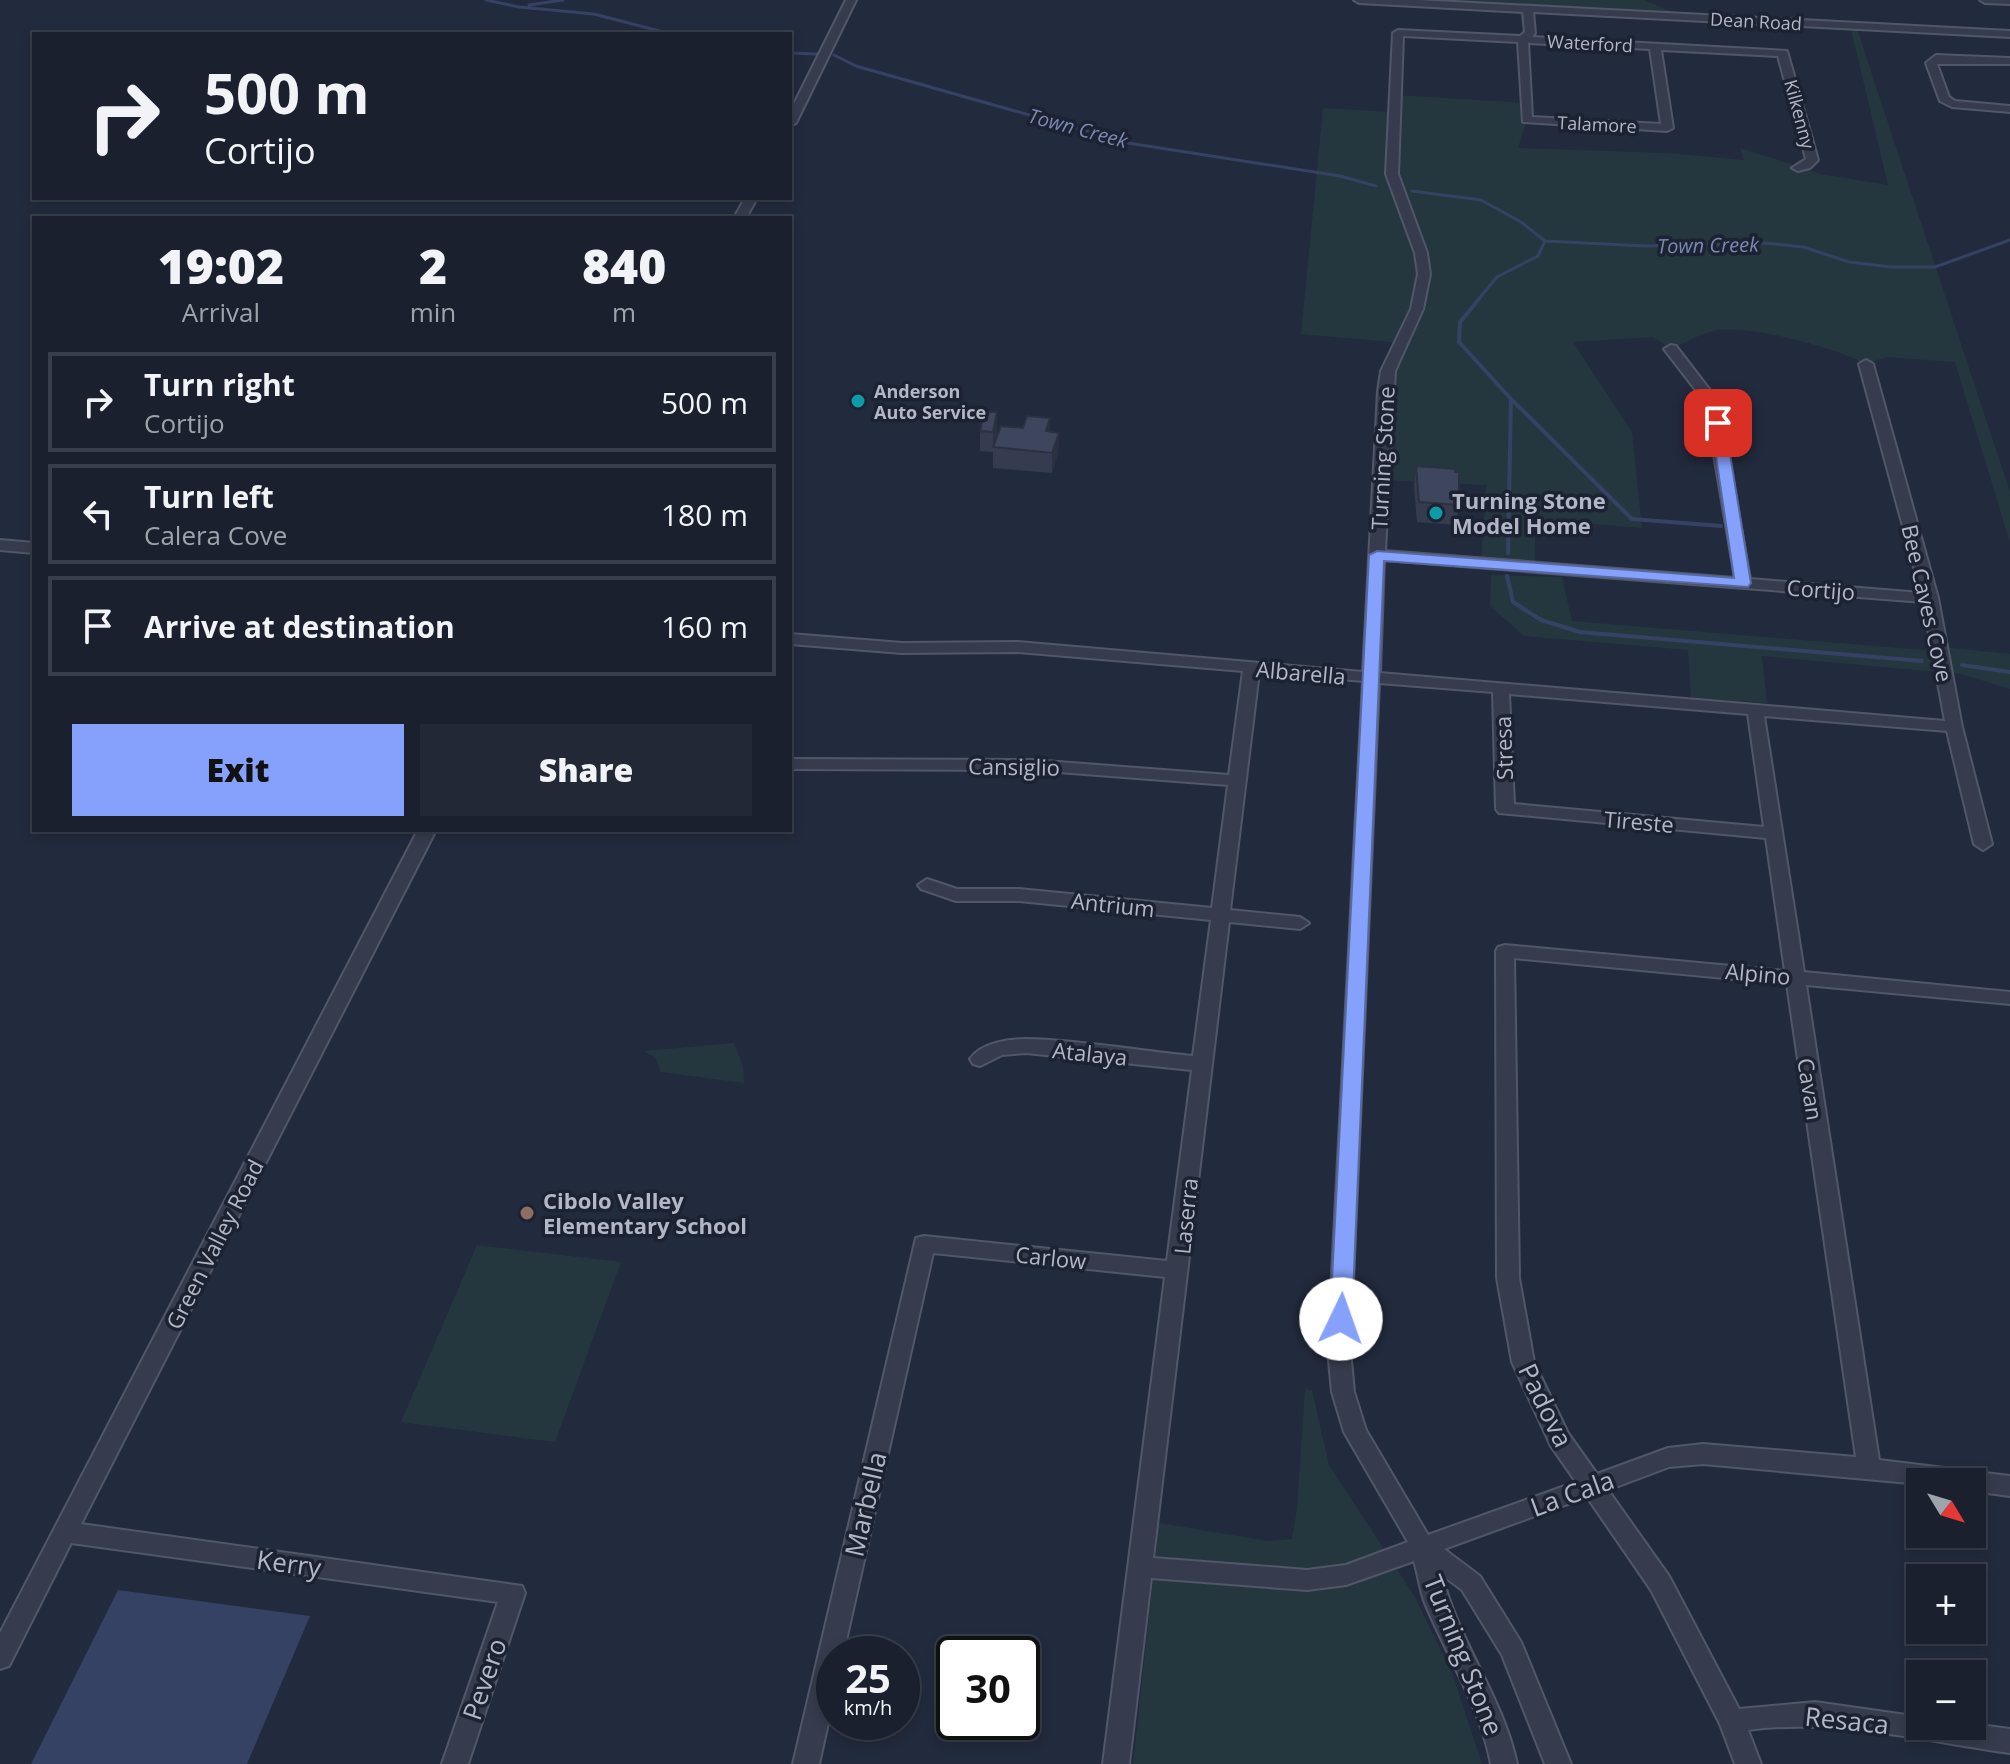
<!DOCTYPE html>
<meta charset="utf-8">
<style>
:root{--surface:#1a202e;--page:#232836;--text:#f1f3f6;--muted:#9fa3aa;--line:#383e4a;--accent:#85a1fb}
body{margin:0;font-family:"Open Sans",sans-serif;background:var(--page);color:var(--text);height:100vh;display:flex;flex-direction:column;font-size:30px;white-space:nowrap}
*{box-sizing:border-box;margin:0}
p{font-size:26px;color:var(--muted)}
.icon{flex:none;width:44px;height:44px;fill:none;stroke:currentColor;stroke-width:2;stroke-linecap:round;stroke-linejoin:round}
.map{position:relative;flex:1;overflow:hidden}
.side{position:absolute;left:32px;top:216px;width:760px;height:616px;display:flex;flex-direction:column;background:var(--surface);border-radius:0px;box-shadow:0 4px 12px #0003,0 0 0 2px var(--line)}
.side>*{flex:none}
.banner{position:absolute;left:32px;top:32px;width:760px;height:168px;border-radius:0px;box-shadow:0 4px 12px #0003,0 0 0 2px var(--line);background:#1a202e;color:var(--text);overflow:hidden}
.needle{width:52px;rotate:128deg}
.controls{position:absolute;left:1906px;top:1468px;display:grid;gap:16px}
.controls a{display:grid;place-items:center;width:80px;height:80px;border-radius:0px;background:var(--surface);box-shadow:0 4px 12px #0003,0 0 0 2px var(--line);font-size:40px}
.speed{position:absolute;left:816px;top:1636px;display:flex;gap:16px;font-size:40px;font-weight:700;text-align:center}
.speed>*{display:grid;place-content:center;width:104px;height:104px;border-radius:50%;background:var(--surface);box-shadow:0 4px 12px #0003,0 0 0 2px var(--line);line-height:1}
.speed small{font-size:20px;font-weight:400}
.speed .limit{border:4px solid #111;border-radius:12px;background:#fff;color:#111}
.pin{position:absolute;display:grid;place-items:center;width:68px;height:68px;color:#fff;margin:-34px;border-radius:16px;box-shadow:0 4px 12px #0006}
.me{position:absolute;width:88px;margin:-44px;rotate:3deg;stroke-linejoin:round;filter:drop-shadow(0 0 6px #0008)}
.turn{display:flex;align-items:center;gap:28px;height:168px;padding:0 40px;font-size:36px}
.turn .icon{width:104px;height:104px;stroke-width:2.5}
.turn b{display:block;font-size:56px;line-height:68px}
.eta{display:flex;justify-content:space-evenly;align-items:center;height:136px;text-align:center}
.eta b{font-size:48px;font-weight:800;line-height:56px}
.cta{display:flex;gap:16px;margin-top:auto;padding:16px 40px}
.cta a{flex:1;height:92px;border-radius:0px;background:var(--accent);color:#111;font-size:32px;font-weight:800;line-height:92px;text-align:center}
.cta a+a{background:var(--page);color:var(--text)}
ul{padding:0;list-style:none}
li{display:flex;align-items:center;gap:24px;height:100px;margin:0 16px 12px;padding:0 24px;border:4px solid var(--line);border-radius:0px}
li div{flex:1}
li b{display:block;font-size:30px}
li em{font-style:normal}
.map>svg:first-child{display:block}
</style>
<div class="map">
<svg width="2010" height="1764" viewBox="0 0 2010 1764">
<rect width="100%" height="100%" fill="#222a3d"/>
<!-- green -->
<path fill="#24373e" d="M1448,0H1644L1672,12Z
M1850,25L1856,26L2010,492V543L1955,362L1886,357L1866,364C1834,347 1754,326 1718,330C1703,332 1685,343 1671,349L1653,337L1573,342L1632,432L1642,528L1535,519V568L1481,563L1486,485L1381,480L1385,391L1401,343L1301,334L1323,108L1393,112L1395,95L1526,103L1527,120L1518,148L1666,153L1744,160L1740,148L1821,174L1888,185Z
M1491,575L1562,577L1572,621L1923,650L1953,648L2010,654V689L1961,674L1762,656L1767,703L1691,698L1688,650L1524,636L1490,606Z
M734,1043L743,1066L744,1083L661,1072L655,1057L644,1051Z
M477,1245L621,1262L555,1442L401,1422Z
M1305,1389L1312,1390L1329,1465L1415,1597L1452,1673L1482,1764H1133L1159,1523L1268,1541L1292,1539L1297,1509Z"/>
<!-- water -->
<path fill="#354264" d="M118,1590L310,1616L247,1764H31Z"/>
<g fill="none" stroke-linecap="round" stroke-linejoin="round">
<!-- stream-far1 -->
<path stroke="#354264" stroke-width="3" d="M486,0L519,7L594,14L671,34
M529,5L563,0
M790,53L817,54
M834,55L856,66L1128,143L1340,176L1376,186
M1412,191L1481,200L1521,222L1545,241L1645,246L1766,243L1803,247L1849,262L1891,267H1935L2010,240
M1477,301L1497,277L1538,256L1545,241"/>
<!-- stream -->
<path stroke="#354264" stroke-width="4" d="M1479,299L1460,322L1459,342L1511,399L1508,553
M1512,400L1632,519L1721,526
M1507,576L1513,602L1541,620L1580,632L1922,661
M1962,665L2010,672"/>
<defs>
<path id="minor" d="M846,0H856L796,123L790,126V112Z
M1354,0H1417L2010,31V37L1533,12L1535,33L1532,37L1787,51L1818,160L1810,168L1798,171L1792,168L1806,159L1778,56L1661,50L1673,128L1667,131L1523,122L1518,42L1403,36L1398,174L1427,253L1430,274L1423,309L1395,371L1385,551L1735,578L1705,402L1664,349L1671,345L1676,346L1719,402L1750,579L1921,593L1859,364L1866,360L1873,364L1938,598L1962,727L1992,844L1983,850L1974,844L1947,731L1764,716L1804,972L2010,992V1004L1806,985L1879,1460L2010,1476V1496L1972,1491V1482L1920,1484L1703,1464L1669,1467L1608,1490L1669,1576L1739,1709L1815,1702L1920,1717V1726L1972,1724L2010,1729V1753C1924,1741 1835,1718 1748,1730L1761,1764H1735L1720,1724L1651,1590L1587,1497L1444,1549L1480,1576L1521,1642L1571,1764H1545L1502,1655L1462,1590L1442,1575C1458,1641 1503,1697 1517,1764H1491C1480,1706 1447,1657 1425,1603C1420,1590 1418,1574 1414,1561L1346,1585L1307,1590L1151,1578L1129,1764H1103L1165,1277L933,1253L843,1654H834V1696L819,1764H793L916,1238L924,1236L1167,1261L1192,1070L1026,1053L1002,1055L980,1066L973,1064L970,1059C981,1043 1008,1039 1027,1039C1080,1040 1140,1051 1193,1056L1211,920L1019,901H956L921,889L918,885L927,879L957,889H1019L1212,908L1228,785L1032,770L790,769V759L1032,760L1229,775L1243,671L1018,652L902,653L790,644V634L902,643L1018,642L1363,672L1378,391L1381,371L1411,309L1418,274L1415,253L1386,174L1393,33L1398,30L1520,36L1525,32L1523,12L1359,3ZM1528,43L1650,49L1661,124L1532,117ZM1384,560L1923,602L1945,721L1380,673ZM1259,672L1363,681L1328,1350L1332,1392L1344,1432L1408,1542L1346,1565L1307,1570L1153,1558L1229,922L1300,929L1309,923L1300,917L1230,910ZM1379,683L1493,692L1496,809L1499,813L1766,838L1785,971L1505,945L1498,947L1496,951L1497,1278L1512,1362L1551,1446L1576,1482L1428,1535L1366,1430L1354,1392L1350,1350ZM1509,694L1748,714L1764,827L1514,804ZM1514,958L1787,984L1856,1457L1703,1444L1668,1448L1597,1474L1568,1433L1534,1362L1519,1278Z
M1980,0H2010V4L1985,3Z
M1936,55L2010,58V64H1937L1949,97L1955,101L2010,106V112L1952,107L1940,101L1926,63Z
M745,198H757L746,218H734Z
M0,540L34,543V553L0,550Z
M418,830H436L81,1524L522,1586L525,1593L468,1764H442L498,1602L71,1543L9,1666L0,1669V1633Z"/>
</defs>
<!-- minor casing -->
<use href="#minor" stroke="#515768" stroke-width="4"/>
<!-- minor -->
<use href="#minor" fill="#363c4d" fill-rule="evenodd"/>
</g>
<!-- wall -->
<path fill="#353c50" d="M997,412V432L996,440L1050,432L1059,433L1058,453L1052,473L993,468V452L980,451V431Z
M1416,466L1459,505L1456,525L1417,522L1414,486Z"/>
<!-- shaded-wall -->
<path fill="#2b3141" d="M997,412V432L993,447V432Z
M1050,418V438L1046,431Z
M1059,433L1058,453L1052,473V453Z"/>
<!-- building -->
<path fill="#3e465d" stroke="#2b3141" stroke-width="2" d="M984,412H997L993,432L980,431Z
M1027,416L1050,418L1046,431L1059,433L1052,453L993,447L1001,426L1023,428Z
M1416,466L1455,469V472H1459V505L1419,502Z"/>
<!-- route -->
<path fill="#85a1fb" stroke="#5669a3" stroke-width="2" d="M1718,418L1725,423L1751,583L1748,587L1384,561L1352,1319L1348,1325L1341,1328L1333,1325L1330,1319L1369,555L1377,551L1734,578L1711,423Z"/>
<!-- markers -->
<g fill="#0f9aa8" stroke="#1c2232" stroke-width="3">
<circle cx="858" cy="401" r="8"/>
<circle cx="1436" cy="513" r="8"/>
</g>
<circle fill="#8d6e63" stroke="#1c2232" stroke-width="3" cx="527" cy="1213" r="8"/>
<g text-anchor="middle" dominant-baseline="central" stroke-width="7" stroke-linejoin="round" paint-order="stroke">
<!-- far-street labels -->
<g font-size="18" fill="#b2b7c8" stroke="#1c2232">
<text transform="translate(1756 21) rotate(3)">Dean Road</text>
<text transform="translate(1590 43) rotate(3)">Waterford</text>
<text transform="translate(1800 114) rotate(75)">Kilkenny</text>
<text transform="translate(1597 124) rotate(3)">Talamore</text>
</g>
<!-- far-poi labels -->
<g font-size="18" font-weight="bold" fill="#b2b7c8" stroke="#1c2232" text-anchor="start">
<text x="874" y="391">Anderson<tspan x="874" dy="21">Auto Service</tspan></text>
</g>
<!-- far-water labels -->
<g font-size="20" font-style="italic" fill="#7989b1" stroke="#1c2232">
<text transform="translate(1078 128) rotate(15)">Town Creek</text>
<text transform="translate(1708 245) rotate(-1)">Town Creek</text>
</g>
<!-- street labels -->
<g font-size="22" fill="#b2b7c8" stroke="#1c2232">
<text transform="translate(1382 458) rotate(-87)">Turning Stone</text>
<text transform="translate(1821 589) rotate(4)">Cortijo</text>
<text transform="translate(1928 603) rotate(77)">Bee Caves Cove</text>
<text transform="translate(1301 672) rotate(5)">Albarella</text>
<text transform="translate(1503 748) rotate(-92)">Stresa</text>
<text transform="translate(1014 766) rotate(1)">Cansiglio</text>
<text transform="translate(1639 821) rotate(5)">Tireste</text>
<text transform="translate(1113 904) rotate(6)">Antrium</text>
<text transform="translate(1758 973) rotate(5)">Alpino</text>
<text transform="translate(1090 1053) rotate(6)">Atalaya</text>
<text transform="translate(1811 1089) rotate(81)">Cavan</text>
<text transform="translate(1185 1216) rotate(-84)">Laserra</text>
<text transform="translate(214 1244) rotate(-63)">Green Valley Road</text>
<text transform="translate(1051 1257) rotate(6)">Carlow</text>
</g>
<!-- poi labels -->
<g font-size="22" font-weight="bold" fill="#b2b7c8" stroke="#1c2232" text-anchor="start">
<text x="1452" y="500">Turning Stone<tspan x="1452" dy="25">Model Home</tspan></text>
<text x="543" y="1200">Cibolo Valley<tspan x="543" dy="25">Elementary School</tspan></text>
</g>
<!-- near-street labels -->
<g font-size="26" fill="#b2b7c8" stroke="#1c2232">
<text transform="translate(1546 1405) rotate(64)">Padova</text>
<text transform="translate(1572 1493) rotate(-20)">La Cala</text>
<text transform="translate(865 1504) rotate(-77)">Marbella</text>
<text transform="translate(289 1563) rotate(8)">Kerry</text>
<text transform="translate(1464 1655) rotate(68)">Turning Stone</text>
<text transform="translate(484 1679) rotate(-71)">Pevero</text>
<text transform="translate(1847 1720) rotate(6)">Resaca</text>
</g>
</g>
</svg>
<div class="controls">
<a><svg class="needle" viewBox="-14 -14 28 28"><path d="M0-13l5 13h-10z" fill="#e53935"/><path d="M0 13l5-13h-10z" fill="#9fa3aa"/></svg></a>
<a>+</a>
<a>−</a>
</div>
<div class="speed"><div>25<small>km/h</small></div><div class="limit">30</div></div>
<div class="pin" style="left:1718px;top:423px;background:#d93025"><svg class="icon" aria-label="arrive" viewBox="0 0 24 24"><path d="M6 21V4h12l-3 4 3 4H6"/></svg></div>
<svg class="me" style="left:1341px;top:1319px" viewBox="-20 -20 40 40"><circle r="19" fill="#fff"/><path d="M0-13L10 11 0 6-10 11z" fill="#85a1fb"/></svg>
<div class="banner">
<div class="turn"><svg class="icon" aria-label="right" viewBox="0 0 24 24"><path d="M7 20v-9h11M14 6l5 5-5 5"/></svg><div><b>500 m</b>Cortijo</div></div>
</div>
<section class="side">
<div class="eta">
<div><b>19:02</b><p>Arrival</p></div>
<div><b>2</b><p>min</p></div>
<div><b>840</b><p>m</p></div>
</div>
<ul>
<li><svg class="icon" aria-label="right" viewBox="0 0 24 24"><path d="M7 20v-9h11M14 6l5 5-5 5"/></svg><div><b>Turn right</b><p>Cortijo</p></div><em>500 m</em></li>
<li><svg class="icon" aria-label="left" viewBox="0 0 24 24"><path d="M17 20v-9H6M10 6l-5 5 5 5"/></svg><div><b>Turn left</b><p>Calera Cove</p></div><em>180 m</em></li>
<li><svg class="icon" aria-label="arrive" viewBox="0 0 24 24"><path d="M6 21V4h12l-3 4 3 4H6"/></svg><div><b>Arrive at destination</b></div><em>160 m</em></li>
</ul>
<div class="cta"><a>Exit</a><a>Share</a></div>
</section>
</div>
